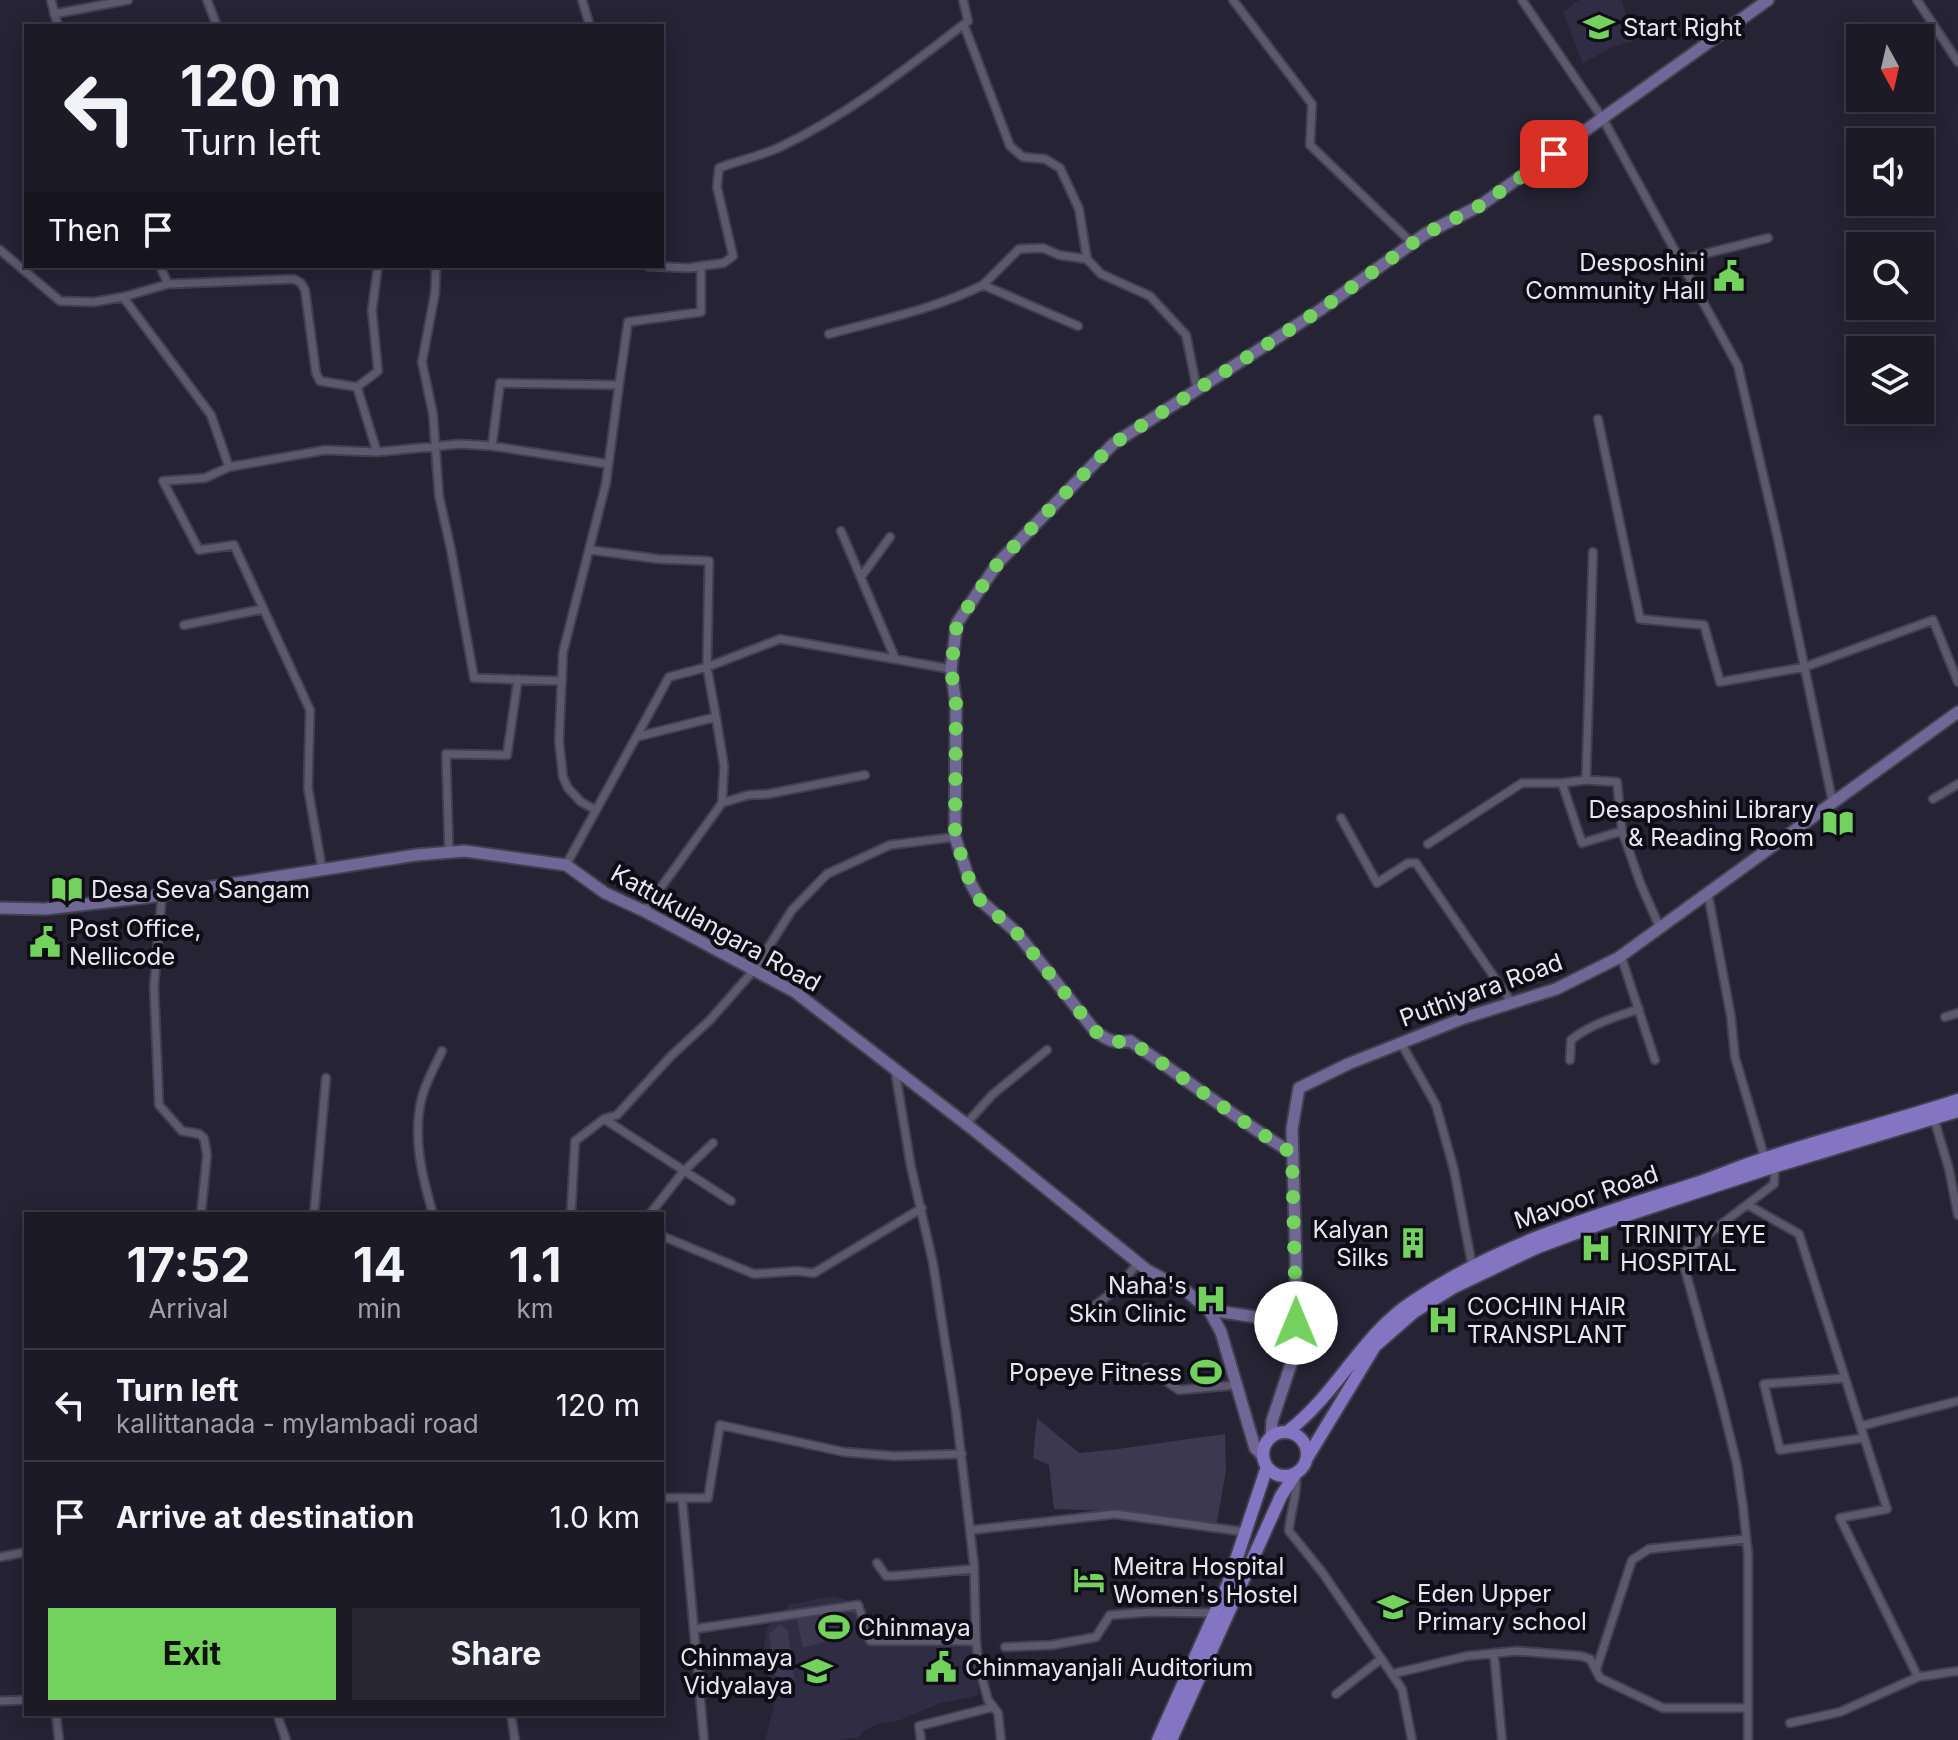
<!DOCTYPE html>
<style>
:root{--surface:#1c1a27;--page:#292733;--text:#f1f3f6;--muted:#a0a1a7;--line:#3a3844;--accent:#72d25d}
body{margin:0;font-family:Inter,sans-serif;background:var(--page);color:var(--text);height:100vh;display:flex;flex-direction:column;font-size:30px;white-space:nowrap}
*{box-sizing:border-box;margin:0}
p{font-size:26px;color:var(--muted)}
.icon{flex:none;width:44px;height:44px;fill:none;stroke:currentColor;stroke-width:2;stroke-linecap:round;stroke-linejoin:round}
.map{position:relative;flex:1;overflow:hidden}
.details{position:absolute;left:24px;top:1212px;width:640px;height:504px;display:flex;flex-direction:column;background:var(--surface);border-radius:0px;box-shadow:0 4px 20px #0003,0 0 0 2px var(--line)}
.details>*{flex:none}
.guide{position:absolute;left:24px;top:24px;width:640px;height:244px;border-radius:0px;box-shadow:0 4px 20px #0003,0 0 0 2px var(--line);background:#1c1a27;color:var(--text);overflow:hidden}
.needle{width:52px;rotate:172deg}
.controls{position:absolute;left:1846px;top:24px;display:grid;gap:16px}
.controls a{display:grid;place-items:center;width:88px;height:88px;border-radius:0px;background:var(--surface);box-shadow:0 4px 20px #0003,0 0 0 2px var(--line);font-size:40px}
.pin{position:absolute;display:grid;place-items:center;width:68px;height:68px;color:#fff;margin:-34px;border-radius:16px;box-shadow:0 4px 12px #0006}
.me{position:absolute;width:88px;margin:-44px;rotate:0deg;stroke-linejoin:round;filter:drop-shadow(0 0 6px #0008)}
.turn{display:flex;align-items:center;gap:28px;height:168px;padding:0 24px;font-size:36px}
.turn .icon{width:104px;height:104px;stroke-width:2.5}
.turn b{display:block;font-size:56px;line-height:68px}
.then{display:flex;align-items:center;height:76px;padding:0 24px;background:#0003;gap:16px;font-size:30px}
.eta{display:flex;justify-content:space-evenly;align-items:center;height:136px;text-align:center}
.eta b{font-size:48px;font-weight:700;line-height:56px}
.cta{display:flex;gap:16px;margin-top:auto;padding:16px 24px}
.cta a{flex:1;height:92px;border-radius:0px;background:var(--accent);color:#111;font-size:32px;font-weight:700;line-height:92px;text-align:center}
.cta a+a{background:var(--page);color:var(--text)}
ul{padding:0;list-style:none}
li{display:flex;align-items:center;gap:24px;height:112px;padding:0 24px;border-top:2px solid var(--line)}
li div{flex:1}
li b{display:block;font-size:30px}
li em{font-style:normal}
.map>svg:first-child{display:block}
</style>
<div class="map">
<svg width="1958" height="1740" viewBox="0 0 1958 1740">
<rect width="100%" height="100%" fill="#252334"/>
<!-- built -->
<path fill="#2f2c43" d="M1579,0H1622L1633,41L1610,48L1583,64L1563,12Z
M1396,1590L1410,1613L1390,1625L1376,1602Z
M834,1596L847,1600L863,1624L875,1628L932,1626L970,1638L979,1695L938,1704L898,1721L878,1724L865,1730L859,1737L841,1740H765L774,1705L764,1650L765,1636L768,1626L791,1604Z"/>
<!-- green -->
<path fill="#3b384f" d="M1037,1418L1079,1453C1128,1449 1176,1440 1225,1434L1226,1471L1216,1527L1109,1511L1054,1509L1049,1465L1033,1458Z
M839,1603L845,1635L828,1639L821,1606Z
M816,1607L824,1642L803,1648L795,1610Z
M780,1624L788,1631L796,1692H783L777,1689L769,1634Z"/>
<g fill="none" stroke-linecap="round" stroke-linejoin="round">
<defs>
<path id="street" d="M51,0L58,26
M207,0L217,26
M582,0L590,26
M1233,0L1312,104L1310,145L1412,243
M1522,0L1603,119L1738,366L1777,535L1833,804
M1917,0L1958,62
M54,14L128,0
M964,25L1010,146L1023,157L1045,159L1060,168L1079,209L1087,259L1101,274L1150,296L1186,335L1197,389
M0,250L60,301L94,302L123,297L211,415L229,467L205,478L163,481L199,550L234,545L310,710L308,788L322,869
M1680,260L1768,238
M160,266L168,284
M436,266L435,293L422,362L433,414L439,496L451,550L474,678L562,681
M648,266L689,268L701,266
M983,285L1019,249L1043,248L1059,255L1087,259
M123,297L168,284L294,279L301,283L305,290L316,373L320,381L357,387
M829,334C880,320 935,309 983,285L1078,326
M619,385L628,322L701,312V266L724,263L733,256L717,187L719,168C738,161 759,156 778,148C848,115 907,68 968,21L963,0
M1598,419L1640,619L1704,625L1720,682L1805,667L1933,620L1958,682
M492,446L500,383L619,385L606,483L563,652L559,741L563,777L568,788L581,802L596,810
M377,452L357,387L378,371L372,310L378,266
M229,467L325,450L377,452L460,444L492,446L608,464
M841,531L895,658
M590,550L659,559L709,561L707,667L716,717L636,737
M1593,552L1586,780L1617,782L1622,831L1641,885L1660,928
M861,577L890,537
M184,625L263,609
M716,717L724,766L722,803
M1586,780L1562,783L1582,843L1622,831
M1933,799L1958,784
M1341,818L1377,883L1408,863H1416L1512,1003
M1428,844L1522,783H1562
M449,852L446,754L507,755L518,679
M566,865L669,677L707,667L780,639L951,669
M1708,894L1731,1017L1735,1057L1765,1159
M162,895L154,986L159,1105L182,1131L199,1134L204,1138L207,1155L201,1214
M644,911L722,803L748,795L768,794L865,775
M1621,956L1655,1060
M1945,1017L1958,1013
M1401,1043L1436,1105L1454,1170L1472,1265
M1570,1060L1571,1040C1591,1024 1615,1017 1639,1009
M895,1070L911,1167L933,1263L956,1412L974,1565L976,1641L979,1667L988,1700L998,1713L1001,1740
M604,1119L731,1201
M1934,1119L1949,1169L1958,1215
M966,1124L992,1095L1047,1050
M1748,1205L1799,1234L1887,1509L1840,1518L1918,1677L1958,1671
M314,1214L326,1078
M433,1214C422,1177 412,1136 422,1097C426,1082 435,1066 442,1051
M571,1214L575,1141L604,1119L617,1115L671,1056L710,1020L754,970L792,910L827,874L890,845L955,837
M650,1214L683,1172L713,1143
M662,1236L754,1274L797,1271L814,1273L922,1208
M1083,1312C1106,1301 1122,1283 1138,1263
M1147,1368L1179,1390L1237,1385
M1845,1378L1764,1384L1780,1450L1864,1438
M1861,1426L1958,1401
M1296,1475C1298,1495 1290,1511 1289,1531L1322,1572L1402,1689L1412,1740
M662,1498H708L720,1425L844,1452L894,1456L962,1454
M682,1498L704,1740
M971,1530L1115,1514L1246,1532
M0,1557L26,1552
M877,1563L886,1576H894L974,1569
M694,1629L858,1605L870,1641H976
M1005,1647L1052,1645L1096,1637L1110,1615L1152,1612L1215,1613
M1494,1653L1502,1740
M1596,1670L1632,1560L1649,1549L1746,1539
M1392,1674L1467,1656L1517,1651L1581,1656L1590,1659L1600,1678L1663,1708H1747
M1336,1694L1381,1659
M0,1701L26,1700
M56,1714L59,1740
M277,1714L286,1740
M511,1714L515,1740
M1790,1723L1840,1712L1918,1677
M921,1740L919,1726L993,1707
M1748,1740V1554L1743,1507L1737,1465L1720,1396L1681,1255L1774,1184L1775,1165"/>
<path id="secondary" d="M0,908L45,909L141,898L416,855L465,851L566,865L605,893L644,911L795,992L975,1131L1147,1270L1186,1291L1209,1310L1221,1332L1255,1448L1263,1456
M1292,1153C1236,1119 1185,1078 1130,1041C1114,1043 1108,1041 1095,1031L1016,932L980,900L970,882L955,837L956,704L951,669L957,623L998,563L1113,444L1320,310L1425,234L1481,205L1768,0
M1209,1310L1296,1323
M1271,1438L1272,1421L1295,1352L1296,1264L1292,1129L1299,1088L1348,1064L1464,1018L1556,989L1618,958L1958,712"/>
<path id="primary" d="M1287,1432C1336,1395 1361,1336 1412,1302C1499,1243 1598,1215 1697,1183C1720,1175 1743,1165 1766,1158C1829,1137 1894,1121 1958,1100
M1263 1454a22 22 0 1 1 44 0a22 22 0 1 1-44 0Z
M1307,1458L1375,1346L1414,1312L1454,1287L1538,1247L1600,1224L1776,1166L1958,1111
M1158,1740L1228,1584L1267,1467
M1171,1740L1281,1496L1296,1473"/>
</defs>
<!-- street casing -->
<use href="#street" stroke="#42404f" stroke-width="11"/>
<!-- secondary casing -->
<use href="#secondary" stroke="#42404f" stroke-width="15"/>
<!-- primary casing -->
<use href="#primary" stroke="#42404f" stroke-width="16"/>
<!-- street -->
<use href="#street" stroke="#5c596e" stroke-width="7"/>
<!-- secondary -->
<use href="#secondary" stroke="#706797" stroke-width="11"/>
<!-- primary -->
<use href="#primary" stroke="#8375c1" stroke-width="12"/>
</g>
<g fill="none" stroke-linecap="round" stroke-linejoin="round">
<!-- route -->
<path stroke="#72d25d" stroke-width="14" stroke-dasharray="0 25.2" d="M1296,1323L1292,1153C1236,1119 1185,1078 1130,1041C1114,1043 1108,1041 1095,1031L1016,932L980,900L970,882L955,837L956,704L951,669L957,623L998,563L1113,444L1320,310L1425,234L1481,205L1554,154"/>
</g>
<!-- icons -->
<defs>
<symbol id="school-bare" viewBox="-9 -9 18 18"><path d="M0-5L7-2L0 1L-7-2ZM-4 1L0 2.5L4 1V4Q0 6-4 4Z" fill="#72d25d" stroke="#0e0d15" stroke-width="2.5" paint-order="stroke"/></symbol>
<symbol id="civic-bare" viewBox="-9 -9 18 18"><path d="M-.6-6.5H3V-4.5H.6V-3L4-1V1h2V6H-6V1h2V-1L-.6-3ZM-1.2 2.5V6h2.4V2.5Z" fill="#72d25d" stroke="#0e0d15" stroke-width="2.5" paint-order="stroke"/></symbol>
<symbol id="library-bare" viewBox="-9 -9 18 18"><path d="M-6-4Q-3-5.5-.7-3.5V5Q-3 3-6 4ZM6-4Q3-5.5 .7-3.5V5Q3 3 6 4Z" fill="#72d25d" stroke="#0e0d15" stroke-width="2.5" paint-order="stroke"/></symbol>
<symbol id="building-bare" viewBox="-9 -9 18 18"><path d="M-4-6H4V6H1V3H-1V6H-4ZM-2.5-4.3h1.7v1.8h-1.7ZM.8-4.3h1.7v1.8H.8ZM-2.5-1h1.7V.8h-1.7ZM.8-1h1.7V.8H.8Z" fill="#72d25d" stroke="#0e0d15" stroke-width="2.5" paint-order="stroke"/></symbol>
<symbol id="hospital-bare" viewBox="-9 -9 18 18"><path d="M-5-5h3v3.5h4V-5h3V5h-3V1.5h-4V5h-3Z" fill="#72d25d" stroke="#0e0d15" stroke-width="2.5" paint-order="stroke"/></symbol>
<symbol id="stadium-bare" viewBox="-9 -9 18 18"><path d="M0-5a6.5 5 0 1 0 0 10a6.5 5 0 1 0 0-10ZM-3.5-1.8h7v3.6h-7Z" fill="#72d25d" stroke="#0e0d15" stroke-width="2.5" paint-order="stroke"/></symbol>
<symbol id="hotel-bare" viewBox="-9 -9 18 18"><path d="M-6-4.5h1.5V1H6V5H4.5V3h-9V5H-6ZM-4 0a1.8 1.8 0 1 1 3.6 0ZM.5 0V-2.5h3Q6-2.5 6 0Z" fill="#72d25d" stroke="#0e0d15" stroke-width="2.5" paint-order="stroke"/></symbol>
</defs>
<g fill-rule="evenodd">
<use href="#school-bare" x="1577" y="5" width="44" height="44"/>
<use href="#civic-bare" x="1707" y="254" width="44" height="44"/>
<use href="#library-bare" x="1816" y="801" width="44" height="44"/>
<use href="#library-bare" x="45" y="867" width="44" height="44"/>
<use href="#civic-bare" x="23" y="920" width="44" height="44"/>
<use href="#building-bare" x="1391" y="1221" width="44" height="44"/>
<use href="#hospital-bare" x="1574" y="1226" width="44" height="44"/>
<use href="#hospital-bare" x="1189" y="1277" width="44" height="44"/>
<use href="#hospital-bare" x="1421" y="1298" width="44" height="44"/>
<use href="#stadium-bare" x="1184" y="1350" width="44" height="44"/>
<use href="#hotel-bare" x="1067" y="1558" width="44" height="44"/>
<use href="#school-bare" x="1371" y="1585" width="44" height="44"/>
<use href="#stadium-bare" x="812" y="1605" width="44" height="44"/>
<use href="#civic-bare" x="919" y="1645" width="44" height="44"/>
<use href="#school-bare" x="795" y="1649" width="44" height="44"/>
</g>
<g text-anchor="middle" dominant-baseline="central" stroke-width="8" stroke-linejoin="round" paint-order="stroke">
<!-- poi labels -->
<g font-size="24" fill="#e7e6f2" stroke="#0e0d15" text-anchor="start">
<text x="1623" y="27">Start Right</text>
<text x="1705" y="262" text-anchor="end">Desposhini<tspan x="1705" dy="28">Community Hall</tspan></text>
<text x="1814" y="809" text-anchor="end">Desaposhini Library<tspan x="1814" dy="28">&amp; Reading Room</tspan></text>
<text x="91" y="889">Desa Seva Sangam</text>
<text x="69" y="928">Post Office,<tspan x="69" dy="28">Nellicode</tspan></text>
<text x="1389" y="1229" text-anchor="end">Kalyan<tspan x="1389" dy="28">Silks</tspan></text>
<text x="1620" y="1234">TRINITY EYE<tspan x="1620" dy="28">HOSPITAL</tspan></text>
<text x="1187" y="1285" text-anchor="end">Naha's<tspan x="1187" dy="28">Skin Clinic</tspan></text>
<text x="1467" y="1306">COCHIN HAIR<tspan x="1467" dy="28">TRANSPLANT</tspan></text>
<text x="1182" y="1372" text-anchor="end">Popeye Fitness</text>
<text x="1113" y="1566">Meitra Hospital<tspan x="1113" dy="28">Women's Hostel</tspan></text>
<text x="1417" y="1593">Eden Upper<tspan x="1417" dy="28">Primary school</tspan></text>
<text x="858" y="1627">Chinmaya</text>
<text x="793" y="1657" text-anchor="end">Chinmaya<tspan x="793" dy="28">Vidyalaya</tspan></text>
<text x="965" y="1667">Chinmayanjali Auditorium</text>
</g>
<!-- street labels -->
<g font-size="24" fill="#e7e6f2" stroke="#0e0d15">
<text transform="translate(716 928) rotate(29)">Kattukulangara Road</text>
<text transform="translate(1481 990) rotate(-20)">Puthiyara Road</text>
<text transform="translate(1586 1197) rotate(-19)">Mavoor Road</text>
</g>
</g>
</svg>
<div class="controls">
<a><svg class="needle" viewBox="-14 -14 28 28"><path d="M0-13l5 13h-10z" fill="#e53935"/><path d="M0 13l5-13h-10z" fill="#a0a1a7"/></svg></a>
<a><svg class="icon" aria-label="sound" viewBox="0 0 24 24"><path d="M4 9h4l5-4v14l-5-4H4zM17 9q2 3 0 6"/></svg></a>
<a><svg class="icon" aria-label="search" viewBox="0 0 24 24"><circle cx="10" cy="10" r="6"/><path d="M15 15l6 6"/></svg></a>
<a><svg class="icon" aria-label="layers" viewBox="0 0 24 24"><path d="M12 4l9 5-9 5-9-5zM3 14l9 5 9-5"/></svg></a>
</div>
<div class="pin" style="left:1554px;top:154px;background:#d93025"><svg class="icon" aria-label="arrive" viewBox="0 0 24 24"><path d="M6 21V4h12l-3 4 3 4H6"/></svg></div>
<svg class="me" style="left:1296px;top:1323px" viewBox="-20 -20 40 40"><circle r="19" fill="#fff"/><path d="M0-13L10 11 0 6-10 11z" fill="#72d25d"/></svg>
<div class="guide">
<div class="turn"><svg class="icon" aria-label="left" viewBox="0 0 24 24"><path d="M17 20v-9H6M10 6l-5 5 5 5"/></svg><div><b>120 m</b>Turn left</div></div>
<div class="then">Then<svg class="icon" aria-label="arrive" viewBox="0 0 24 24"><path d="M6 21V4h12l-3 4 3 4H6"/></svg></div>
</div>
<section class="details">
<div class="eta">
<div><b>17:52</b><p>Arrival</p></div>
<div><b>14</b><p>min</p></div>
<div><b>1.1</b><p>km</p></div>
</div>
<ul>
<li><svg class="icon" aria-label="left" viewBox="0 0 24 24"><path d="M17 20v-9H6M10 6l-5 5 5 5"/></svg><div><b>Turn left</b><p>kallittanada - mylambadi road</p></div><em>120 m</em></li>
<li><svg class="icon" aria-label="arrive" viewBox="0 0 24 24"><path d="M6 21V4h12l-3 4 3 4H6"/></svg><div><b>Arrive at destination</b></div><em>1.0 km</em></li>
</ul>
<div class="cta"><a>Exit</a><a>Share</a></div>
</section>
</div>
